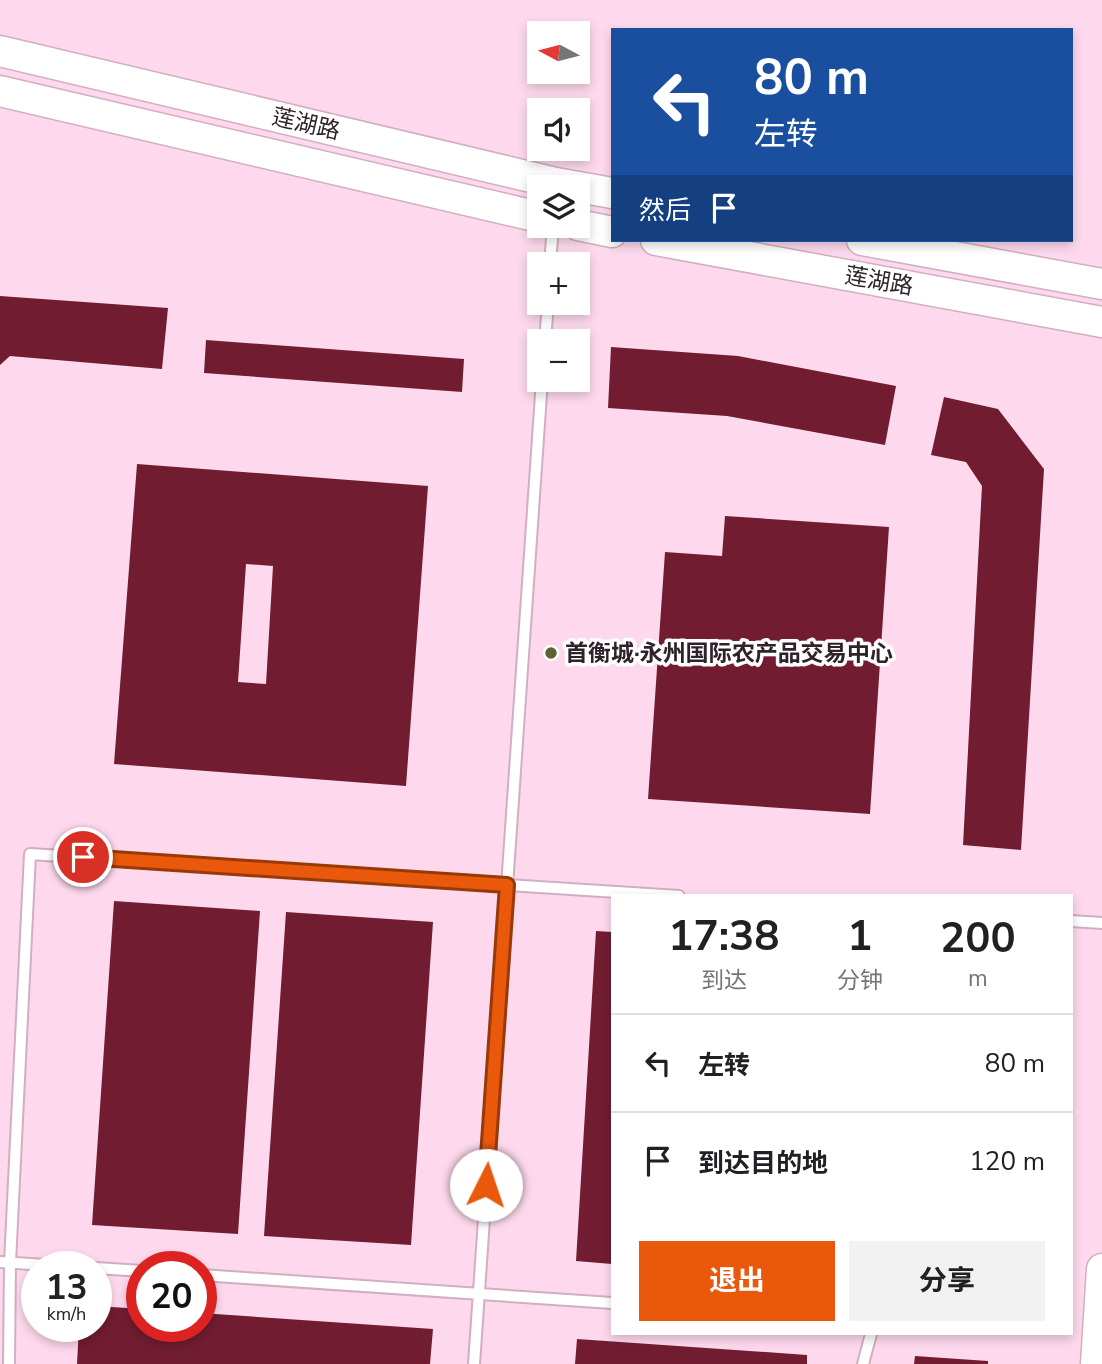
<!DOCTYPE html>
<html lang="zh">
<meta charset="utf-8">
<style>
:root{--surface:#fff;--page:#f2f2f2;--text:#202124;--muted:#757577;--line:#e0e0e0;--accent:#ea580c}
body{margin:0;font-family:"Nunito Sans","Noto Sans SC",sans-serif;background:var(--page);color:var(--text);height:100vh;display:flex;flex-direction:column;font-size:26px;white-space:nowrap}
*{box-sizing:border-box;margin:0}
p{font-size:23px;color:var(--muted)}
.icon{flex:none;width:38px;height:38px;fill:none;stroke:currentColor;stroke-width:2;stroke-linecap:round;stroke-linejoin:round}
.map{position:relative;flex:1;overflow:hidden}
.drawer{position:absolute;left:611px;top:894px;width:462px;height:441px;display:flex;flex-direction:column;background:var(--surface);border-radius:0px;box-shadow:0 4px 10px #0003}
.drawer>*{flex:none}
.guide{position:absolute;left:611px;top:28px;width:462px;height:214px;border-radius:0px;box-shadow:0 4px 10px #0003;background:#1a4fa0;color:#fff;overflow:hidden}
.needle{width:46px;rotate:277deg}
.controls{position:absolute;left:527px;top:21px;display:grid;gap:14px}
.controls a{display:grid;place-items:center;width:63px;height:63px;border-radius:0px;background:var(--surface);box-shadow:0 4px 10px #0003;font-size:35px}
.speed{position:absolute;left:21px;top:1251px;display:flex;gap:14px;font-size:35px;font-weight:700;text-align:center}
.speed>*{display:grid;place-content:center;width:91px;height:91px;border-radius:50%;background:var(--surface);box-shadow:0 4px 10px #0003;line-height:1}
.speed small{font-size:18px;font-weight:400}
.speed .limit{border:10px solid #d22;background:#fff;color:#111}
.pin{position:absolute;display:grid;place-items:center;width:60px;height:60px;color:#fff;margin:-30px;border:4px solid #fff;border-radius:50%;box-shadow:0 2px 7px #0007}
.me{position:absolute;width:77px;margin:-38px;rotate:4deg;stroke-linejoin:round;filter:drop-shadow(0 0 5px #0008)}
.turn{display:flex;align-items:center;gap:24px;height:147px;padding:0 28px;font-size:32px}
.turn .icon{width:91px;height:91px;stroke-width:2.5}
.turn b{display:block;font-size:49px;line-height:60px}
.then{display:flex;align-items:center;height:66px;padding:0 28px;background:#0003;gap:14px;font-size:26px}
.eta{display:flex;justify-content:space-evenly;align-items:center;height:119px;text-align:center}
.eta b{font-size:42px;font-weight:700;line-height:49px}
.button{display:flex;gap:14px;margin-top:auto;padding:14px 28px}
.button a{flex:1;height:80px;border-radius:0px;background:var(--accent);color:#fff;font-size:28px;font-weight:700;line-height:80px;text-align:center}
.button a+a{background:var(--page);color:var(--text)}
ul{padding:0;list-style:none}
li{display:flex;align-items:center;gap:21px;height:98px;padding:0 28px;border-top:2px solid var(--line)}
li div{flex:1}
li b{display:block;font-size:26px}
li em{font-style:normal}
.map>svg:first-child{display:block}
</style>
<div class="map">
<svg width="1102" height="1364" viewBox="0 0 1102 1364">
<rect width="100%" height="100%" fill="#fed9ed"/>
<!-- building -->
<path fill="#721c32" fill-rule="evenodd" d="M0,296L168,308L162,369L10,356L0,365Z
M206,340L464,359L462,392L204,373Z
M611,347L738,356L896,386L885,445L727,416L608,408Z
M944,397L998,409L1044,469L1021,850L963,845L982,486L966,462L931,455Z
M137,464L428,486L406,786L114,764ZM246,564L273,566L266,684L238,682Z
M725,516L889,527L870,814L648,799L665,552L722,556Z
M114,901L260,911L238,1234L92,1225Z
M286,912L433,922L411,1245L264,1236Z
M596,931L612,932V1264L576,1261Z
M96,1306L142,1309V1326H201V1313L433,1329L430,1364H77L79,1326H96Z
M577,1339L807,1355V1364H575Z
M915,1356L988,1361V1364H914Z"/>
<g fill="none" stroke-linecap="round" stroke-linejoin="round">
<defs>
<path id="lane" d="M550,264L553,226
M545,341L548,303
M1071,921L1102,923
M0,1262L76,1267
M96,1268L142,1271
M201,1275L612,1303
M9,1364L10,1263L30,854L679,896
M474,1364L542,380
M863,1364L871,1334"/>
<path id="secondary" d="M0,51L556,183L612,193
M0,91L539,217
M578,225L612,232
M656,240L1102,322
M862,240L1102,284
M1096,1364L1102,1269"/>
</defs>
<!-- lane casing -->
<use href="#lane" stroke="#d2aec1" stroke-width="14"/>
<!-- secondary casing -->
<use href="#secondary" stroke="#d2aec1" stroke-width="33"/>
<!-- lane -->
<use href="#lane" stroke="#fff" stroke-width="10"/>
<!-- secondary -->
<use href="#secondary" stroke="#fff" stroke-width="30"/>
</g>
<g fill="none" stroke-linecap="round" stroke-linejoin="round">
<defs>
<path id="route" d="M83,857L507,885L486,1185"/>
</defs>
<!-- route casing -->
<use href="#route" stroke="#983908" stroke-width="18"/>
<!-- route -->
<use href="#route" stroke="#ea580c" stroke-width="12"/>
</g>
<!-- markers -->
<circle fill="#5f612e" stroke="#fff" stroke-width="2.5" cx="551" cy="653" r="7"/>
<g text-anchor="middle" dominant-baseline="central" stroke-width="7" stroke-linejoin="round" paint-order="stroke">
<!-- street labels -->
<g font-size="23" fill="#30222a" stroke="#fff">
<text transform="translate(306 124) rotate(13)">莲湖路</text>
<text transform="translate(879 281) rotate(10)">莲湖路</text>
</g>
<!-- poi labels -->
<g font-size="23" font-weight="bold" fill="#30222a" stroke="#fff" text-anchor="start">
<text x="565" y="653">首衡城·永州国际农产品交易中心</text>
</g>
</g>
</svg>
<div class="controls">
<a><svg class="needle" viewBox="-14 -14 28 28"><path d="M0-13l5 13h-10z" fill="#e53935"/><path d="M0 13l5-13h-10z" fill="#757577"/></svg></a>
<a><svg class="icon" aria-label="sound" viewBox="0 0 24 24"><path d="M4 9h4l5-4v14l-5-4H4zM17 9q2 3 0 6"/></svg></a>
<a><svg class="icon" aria-label="layers" viewBox="0 0 24 24"><path d="M12 4l9 5-9 5-9-5zM3 14l9 5 9-5"/></svg></a>
<a>+</a>
<a>−</a>
</div>
<div class="speed"><div>13<small>km/h</small></div><div class="limit">20</div></div>
<div class="pin" style="left:83px;top:857px;background:#d93025"><svg class="icon" aria-label="arrive" viewBox="0 0 24 24"><path d="M6 21V4h12l-3 4 3 4H6"/></svg></div>
<svg class="me" style="left:486px;top:1185px" viewBox="-20 -20 40 40"><circle r="19" fill="#fff"/><path d="M0-13L10 11 0 6-10 11z" fill="#ea580c"/></svg>
<div class="guide">
<div class="turn"><svg class="icon" aria-label="left" viewBox="0 0 24 24"><path d="M17 20v-9H6M10 6l-5 5 5 5"/></svg><div><b>80 m</b>左转</div></div>
<div class="then">然后<svg class="icon" aria-label="arrive" viewBox="0 0 24 24"><path d="M6 21V4h12l-3 4 3 4H6"/></svg></div>
</div>
<section class="drawer">
<div class="eta">
<div><b>17:38</b><p>到达</p></div>
<div><b>1</b><p>分钟</p></div>
<div><b>200</b><p>m</p></div>
</div>
<ul>
<li><svg class="icon" aria-label="left" viewBox="0 0 24 24"><path d="M17 20v-9H6M10 6l-5 5 5 5"/></svg><div><b>左转</b></div><em>80 m</em></li>
<li><svg class="icon" aria-label="arrive" viewBox="0 0 24 24"><path d="M6 21V4h12l-3 4 3 4H6"/></svg><div><b>到达目的地</b></div><em>120 m</em></li>
</ul>
<div class="button"><a>退出</a><a>分享</a></div>
</section>
</div>
